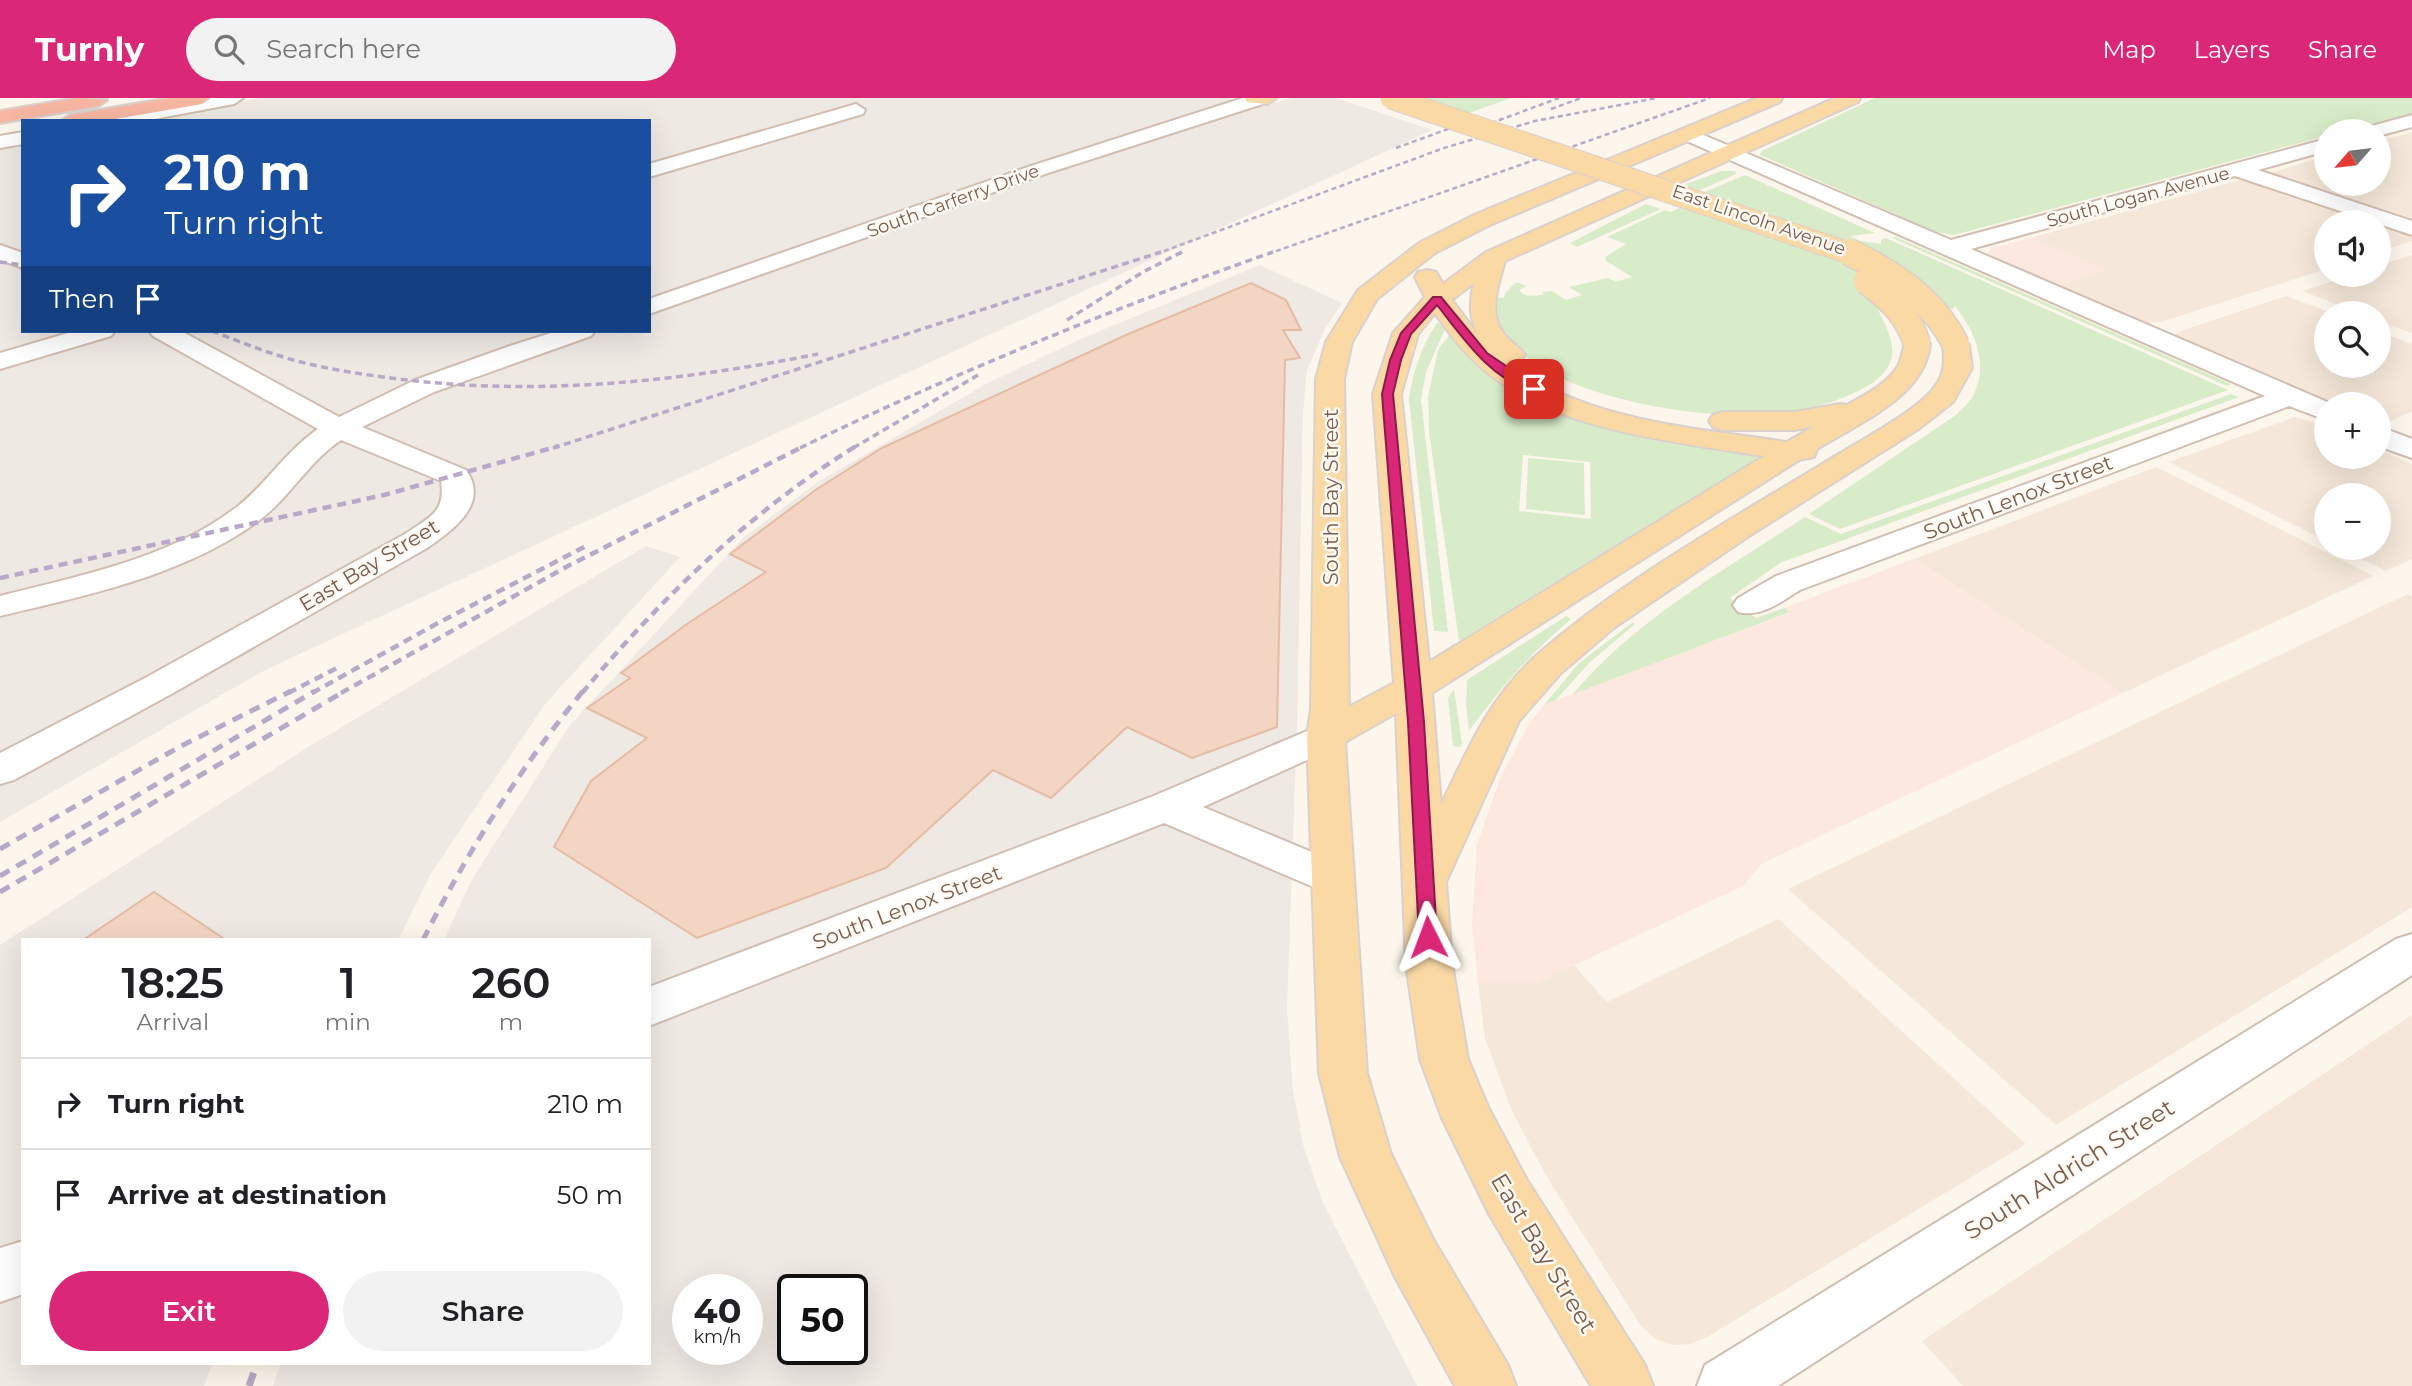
<!DOCTYPE html>
<meta charset="utf-8">
<style>
:root{--surface:#fff;--page:#f2f2f2;--text:#202124;--muted:#757577;--line:#e0e0e0;--accent:#db2777}
body{margin:0;font-family:Montserrat,sans-serif;background:var(--page);color:var(--text);height:100vh;display:flex;flex-direction:column;font-size:26px;white-space:nowrap}
*{box-sizing:border-box;margin:0}
p{font-size:23px;color:var(--muted)}
.icon{flex:none;width:38px;height:38px;fill:none;stroke:currentColor;stroke-width:2;stroke-linecap:round;stroke-linejoin:round}
.map{position:relative;flex:1;overflow:hidden}
.drawer{position:absolute;left:21px;top:840px;width:630px;height:427px;display:flex;flex-direction:column;background:var(--surface);border-radius:0px;box-shadow:0 7px 28px #0002}
.drawer>*{flex:none}
.guide{position:absolute;left:21px;top:21px;width:630px;height:214px;border-radius:0px;box-shadow:0 7px 28px #0002;background:#1a4fa0;color:#fff;overflow:hidden}
.needle{width:46px;rotate:242deg}
.buttons{position:absolute;left:2314px;top:21px;display:grid;gap:14px}
.buttons a{display:grid;place-items:center;width:77px;height:77px;border-radius:50%;background:var(--surface);box-shadow:0 7px 28px #0002;font-size:35px}
.speed{position:absolute;left:672px;top:1176px;display:flex;gap:14px;font-size:35px;font-weight:700;text-align:center}
.speed>*{display:grid;place-content:center;width:91px;height:91px;border-radius:50%;background:var(--surface);box-shadow:0 7px 28px #0002;line-height:1}
.speed small{font-size:18px;font-weight:400}
.speed .limit{border:4px solid #111;border-radius:10px;background:#fff;color:#111}
.pin{position:absolute;display:grid;place-items:center;width:60px;height:60px;color:#fff;margin:-30px;border-radius:14px;box-shadow:0 4px 10px #0006}
.me{position:absolute;width:77px;margin:-38px;rotate:357deg;stroke-linejoin:round;filter:drop-shadow(0 0 5px #0008)}
.turn{display:flex;align-items:center;gap:24px;height:147px;padding:0 28px;font-size:32px}
.turn .icon{width:91px;height:91px;stroke-width:2.5}
.turn b{display:block;font-size:49px;line-height:60px}
.then{display:flex;align-items:center;height:66px;padding:0 28px;background:#0003;gap:14px;font-size:26px}
.eta{display:flex;justify-content:space-evenly;align-items:center;height:119px;text-align:center}
.eta b{font-size:42px;font-weight:600;line-height:49px}
.primary-button{display:flex;gap:14px;margin-top:auto;padding:14px 28px}
.primary-button a{flex:1;height:80px;border-radius:42px;background:var(--accent);color:#fff;font-size:28px;font-weight:600;line-height:80px;text-align:center}
.primary-button a+a{background:var(--page);color:var(--text)}
ul{padding:0;list-style:none}
li{display:flex;align-items:center;gap:21px;height:91px;padding:0 28px;border-top:2px solid var(--line)}
li div{flex:1}
li b{display:block;font-size:26px}
li em{font-style:normal}
header{display:flex;align-items:center;gap:42px;box-sizing:border-box;height:98px;padding:0 35px;background:var(--accent);color:#fff}
header strong{font-size:33px}
nav{display:flex;gap:38px;margin-inline-start:auto;font-size:24px}
.search{width:490px;height:63px;background:var(--page);display:flex;align-items:center;gap:18px;box-sizing:border-box;padding:0 24px;border-radius:38px;color:var(--muted);font-size:26px}
.map>svg:first-child{display:block}
</style>
<header>
<strong>Turnly</strong>
<div class="search"><svg class="icon" aria-label="search" viewBox="0 0 24 24"><circle cx="10" cy="10" r="6"/><path d="M15 15l6 6"/></svg>Search here</div>
<nav><a>Map</a><a>Layers</a><a>Share</a></nav>
</header>
<div class="map">
<svg width="2412" height="1288" viewBox="0 0 2412 1288">
<rect width="100%" height="100%" fill="#fdf6ec"/>
<!-- residential -->
<path fill="#f5e8da" d="M2412,34V123L2270,75L2326,58V86H2378V43Z
M2240,82L2254,84L2371,124H2326V171L2161,224L2148,225L2058,187L2107,172L2030,140Z
M2378,127L2412,138V143L2378,154Z
M2412,157V235L2378,223V215H2359L2302,193L2352,177H2378V168Z
M2286,198L2332,215H2326V268H2378V233L2412,246V314L2393,322H2378V306H2336L2175,237L2181,233Z
M2295,319L2326,328V359H2378V351L2412,366V461L2386,473L2340,450H2378V397H2326V443L2169,364Z
M2156,369L2373,478L2123,595L1914,461Z
M2408,496L2412,498V809L2056,1027L1788,791Z
M1778,821L2026,1046L1707,1239L1690,1246L1673,1247L1656,1241L1641,1228L1545,1076L1511,1011L1485,940L1478,885H1536L1574,867L1607,904Z
M2412,917V1288H1963L1922,1243Z"/>
<!-- commercial -->
<path fill="#fde8e0" d="M2030,140L2108,172L2058,187L1994,159L1988,154L1992,150Z
M1914,461L2123,595L1761,766L1743,788L1536,885H1478L1472,828L1477,747L1500,680L1529,626L1545,606L1789,515L1784,510Z"/>
<!-- industrial -->
<path fill="#efe9e4" fill-rule="evenodd" d="M260,0H1229L1253,10L1292,0H1336L1432,32L267,571L0,724V51L23,46V233H649V23H142Z
M1260,167L1342,205L1326,229L1307,272L1303,315L1297,627L1287,911L1293,993L1304,1050L1323,1105L1417,1288H273L281,1265H649V842H444L471,783L570,627L744,439L818,384L986,286L1076,243ZM688,1192H747V1251H688ZM793,1192H852V1251H793Z
M646,448L680,459L545,606L429,779L398,842H23V1265H213L204,1288H0V847L308,649Z"/>
<!-- green -->
<path fill="#d8ecc9" fill-rule="evenodd" d="M1414,0H1511L1466,16Z
M1875,0H2412V15L2345,33H2326V38L1954,137L1936,134L1760,57L1762,53Z
M1722,73H1735L1736,76L1700,92L1683,87Z
M1745,77L1875,135L1850,138L1860,143L1881,146V142L1886,140L2228,292L1840,431L1809,416L1956,317C1962,311 1971,303 1974,296C1989,265 1974,232 1955,208L1953,211L1878,212C1885,226 1896,245 1891,262C1885,280 1868,288 1852,296C1821,310 1788,316 1754,317C1686,320 1490,292 1495,199L1504,200L1506,194L1516,184L1527,188L1519,192C1525,200 1535,198 1544,196L1542,194L1552,193L1566,202L1582,197L1569,189L1608,180L1615,184L1632,179L1606,163L1605,159L1626,146L1607,139L1665,112L1671,114L1709,96L1705,94Z
M1646,106L1661,111L1577,149L1570,145Z
M1896,139L2231,286L2227,288L1892,140Z
M1437,225L1442,226L1445,231L1426,274L1421,302L1448,534L1434,533L1409,301C1413,273 1421,249 1437,225Z
M1450,236C1474,267 1500,286 1536,302L1755,356L1758,360L1459,543L1429,334L1428,299L1438,252ZM1523,357L1590,364L1591,421L1519,413Z
M2231,296L2239,299L1780,465L1730,500L1756,520L1784,510L1790,514L1573,596C1636,521 1725,472 1805,419L1841,436Z
M1528,360L1584,365L1585,417L1526,411Z
M1566,518L1571,521C1531,555 1500,590 1469,633L1466,606L1467,582Z
M1633,524L1635,526L1589,565L1556,602L1545,606L1578,566Z
M1454,591L1462,645L1460,649L1453,648L1448,600Z"/>
<!-- building -->
<path fill="#f3d5c3" stroke="#e6bba3" stroke-width="2" d="M1251,185L1286,202L1301,232H1283L1300,260L1285,262L1277,629L1192,660L1127,629L1051,700L993,672L886,770L697,840L554,749L591,683L647,640L587,610L630,580L621,575L687,526L766,474L730,456L817,391L882,350L1126,237Z
M154,794L226,842H83Z"/>
<g fill="none" stroke-linecap="round" stroke-linejoin="round">
<defs>
<path id="minor" d="M204,0H243L234,6L144,23H104L113,17Z
M1243,0H1271L1269,4L1045,76L649,216V201L1031,68Z
M856,6L865,12L863,16L649,79V66Z
M2412,17V29L2378,38V33H2365L2368,29Z
M1687,30L1951,142L2326,41V53L2258,72L2412,123V137L2235,78L1971,151L2332,306H2326V322L2289,308L1800,492C1780,504 1762,520 1738,514L1733,507L1738,500L1776,478L2265,298L1680,40L1677,36L1680,32Z
M23,34V46L0,50V38Z
M0,147L23,155V170L0,162Z
M75,233H115L111,238L0,271V255Z
M149,233H181L339,319L415,282L510,248L557,233H595L591,238L434,294L362,329L466,372C490,406 453,432 427,450L173,595L14,682L0,686V655L147,579L405,436C428,420 446,415 441,383L341,342C308,364 289,401 257,424C182,478 87,497 0,518V498C79,478 172,460 238,408C267,385 287,352 318,331L153,238Z
M2378,328L2412,341V360L2378,348Z
M1326,625L1340,629L1345,638L1340,647L1203,709L1348,769L1354,780L1348,791L1333,796L1318,791L1164,725L649,928V889L1151,699Z
M2412,836V877L1778,1288H1697L1705,1267L2396,841Z
M23,1143V1196L0,1204V1150Z"/>
<path id="major" d="M1245,0H1276L1267,6L1247,4Z
M1757,0H1782L1780,4L1490,127L1435,155L1377,201L1352,244L1344,281L1349,609L1394,585L1373,296L1393,235L1425,199L1415,179L1418,174L1427,172L1436,174L1443,186L1486,154L1835,0H1860L1858,4L1505,163C1499,185 1488,212 1502,233C1508,243 1519,248 1525,257L1521,263L1507,264C1584,323 1694,330 1787,344L1814,328L1795,332H1723L1713,329L1709,323L1713,317L1723,314H1795L1840,306L1847,307C1865,297 1887,286 1898,268C1903,259 1902,249 1908,240L1917,238L1926,240L1930,246C1925,299 1857,326 1817,351L1814,359L1799,362L1432,595L1441,707C1468,651 1489,600 1537,557C1622,483 1723,426 1819,368C1847,350 1915,315 1933,291C1945,276 1945,265 1943,247L1947,241L1956,239L1965,241L1969,247L1972,270L1953,304L1920,330L1749,438L1615,529L1561,575L1519,623L1446,784L1452,866L1468,961L1489,1011L1527,1082L1645,1267L1653,1288H1591L1489,1116L1442,1020L1420,961L1406,866L1396,615L1345,644L1367,975L1391,1056L1433,1141L1508,1267L1516,1288H1455L1395,1179L1340,1059L1319,975L1307,638L1311,611L1316,281L1326,244L1358,192L1419,145L1474,117ZM1474,185C1469,206 1469,223 1481,241L1452,202ZM1435,215C1453,242 1474,267 1501,285C1572,334 1681,345 1764,358L1429,564L1401,296L1418,236Z"/>
<path id="highway" d="M77,0L107,2L98,8L0,25V13Z
M170,0H211L202,6L104,23H61L70,17Z"/>
</defs>
<!-- minor casing -->
<use href="#minor" stroke="#d1beb0" stroke-width="4"/>
<!-- major casing -->
<use href="#major" stroke="#dad1cd" stroke-width="4"/>
<!-- highway casing -->
<use href="#highway" stroke="#dad1cd" stroke-width="4"/>
<!-- minor -->
<use href="#minor" fill="#fff" fill-rule="evenodd"/>
<!-- major -->
<use href="#major" fill="#fbd9a5" fill-rule="evenodd"/>
<!-- highway -->
<use href="#highway" fill="#f7b7a3" fill-rule="evenodd"/>
<!-- rail-far4 -->
<path stroke="#b9a8c9" stroke-width="2.5" stroke-dasharray="5 3.5" stroke-linecap="butt" d="M1551,11L1581,0
M1467,34L1559,0
M1396,50L1478,20
M1156,156L1444,50L1535,23L1657,0
M1179,156L1182,154
M1268,156L1710,0"/>
<!-- rail-far3 -->
<path stroke="#b9a8c9" stroke-width="3.5" stroke-dasharray="7 4.5" stroke-linecap="butt" d="M0,164L23,167
M1067,222L1143,174L1182,154
M212,233C233,241 255,250 277,257C313,269 353,275 391,280C534,299 677,284 818,256
M553,350L1161,154
M800,350C954,275 1112,211 1273,154
M853,350L978,277"/>
<!-- rail-far2 -->
<path stroke="#b9a8c9" stroke-width="4.5" stroke-dasharray="9 6" stroke-linecap="butt" d="M0,480L384,397L559,348
M288,595L339,569
M312,595L438,525L588,447
M341,595L568,468L804,348
M582,595C662,499 750,414 856,348"/>
<!-- rail-far1 -->
<path stroke="#b9a8c9" stroke-width="5" stroke-dasharray="11 8" stroke-linecap="butt" d="M0,751L181,648L291,593
M0,778L315,593
M0,794L345,593
M423,842C468,753 520,670 583,593"/>
<!-- rail -->
<path stroke="#b9a8c9" stroke-width="7" stroke-dasharray="14 10" stroke-linecap="butt" d="M249,1288L257,1265"/>
<defs>
<path id="major-bridge-far1" d="M1391,0L1852,156"/>
<path id="major-bridge" d="M1849,154C1894,176 1933,201 1956,247
M1867,183C1890,200 1909,218 1917,246"/>
</defs>
<!-- major-bridge-far1 casing -->
<use href="#major-bridge-far1" stroke="#dad1cd" stroke-width="23" stroke-linecap="butt"/>
<!-- major-bridge casing -->
<use href="#major-bridge" stroke="#dad1cd" stroke-width="29" stroke-linecap="butt"/>
<!-- major-bridge-far1 -->
<use href="#major-bridge-far1" stroke="#fbd9a5" stroke-width="21"/>
<!-- major-bridge -->
<use href="#major-bridge" stroke="#fbd9a5" stroke-width="26"/>
</g>
<!-- route -->
<path fill="#db2777" stroke="#8e194d" stroke-width="2" d="M1433,199H1441L1487,255L1540,291L1534,294C1490,281 1464,241 1437,207L1411,236L1401,262L1393,296L1424,624L1437,839L1434,844L1428,846L1421,844L1419,839L1408,624L1382,296L1390,262L1401,235Z"/>
<g text-anchor="middle" dominant-baseline="central" stroke-width="5" stroke-linejoin="round" paint-order="stroke">
<!-- far-street labels -->
<g font-size="18" fill="#7a5c4d" stroke="#fffaf3">
<text transform="translate(2138 99) rotate(-15)">South Logan Avenue</text>
<text transform="translate(953 103) rotate(-20)">South Carferry Drive</text>
<text transform="translate(1759 122) rotate(19)">East Lincoln Avenue</text>
</g>
<!-- street labels -->
<g font-size="21" fill="#7a5c4d" stroke="#fffaf3">
<text transform="translate(1330 399) rotate(-90)">South Bay Street</text>
<text transform="translate(2018 399) rotate(-21)">South Lenox Street</text>
<text transform="translate(369 467) rotate(-31)">East Bay Street</text>
<text transform="translate(907 809) rotate(-21)">South Lenox Street</text>
</g>
<!-- near-street labels -->
<g font-size="24" fill="#7a5c4d" stroke="#fffaf3">
<text transform="translate(2069 1071) rotate(-32)">South Aldrich Street</text>
<text transform="translate(1544 1155) rotate(59)">East Bay Street</text>
</g>
</g>
</svg>
<div class="buttons">
<a><svg class="needle" viewBox="-14 -14 28 28"><path d="M0-13l5 13h-10z" fill="#e53935"/><path d="M0 13l5-13h-10z" fill="#757577"/></svg></a>
<a><svg class="icon" aria-label="sound" viewBox="0 0 24 24"><path d="M4 9h4l5-4v14l-5-4H4zM17 9q2 3 0 6"/></svg></a>
<a><svg class="icon" aria-label="search" viewBox="0 0 24 24"><circle cx="10" cy="10" r="6"/><path d="M15 15l6 6"/></svg></a>
<a>+</a>
<a>−</a>
</div>
<div class="speed"><div>40<small>km/h</small></div><div class="limit">50</div></div>
<div class="pin" style="left:1534px;top:291px;background:#d93025"><svg class="icon" aria-label="arrive" viewBox="0 0 24 24"><path d="M6 21V4h12l-3 4 3 4H6"/></svg></div>
<svg class="me" style="left:1428px;top:839px" viewBox="-20 -20 40 40"><path d="M0-17L14 15 0 8-14 15z" fill="#db2777" stroke="#fff" stroke-width="4"/></svg>
<div class="guide">
<div class="turn"><svg class="icon" aria-label="right" viewBox="0 0 24 24"><path d="M7 20v-9h11M14 6l5 5-5 5"/></svg><div><b>210 m</b>Turn right</div></div>
<div class="then">Then<svg class="icon" aria-label="arrive" viewBox="0 0 24 24"><path d="M6 21V4h12l-3 4 3 4H6"/></svg></div>
</div>
<section class="drawer">
<div class="eta">
<div><b>18:25</b><p>Arrival</p></div>
<div><b>1</b><p>min</p></div>
<div><b>260</b><p>m</p></div>
</div>
<ul>
<li><svg class="icon" aria-label="right" viewBox="0 0 24 24"><path d="M7 20v-9h11M14 6l5 5-5 5"/></svg><div><b>Turn right</b></div><em>210 m</em></li>
<li><svg class="icon" aria-label="arrive" viewBox="0 0 24 24"><path d="M6 21V4h12l-3 4 3 4H6"/></svg><div><b>Arrive at destination</b></div><em>50 m</em></li>
</ul>
<div class="primary-button"><a>Exit</a><a>Share</a></div>
</section>
</div>
